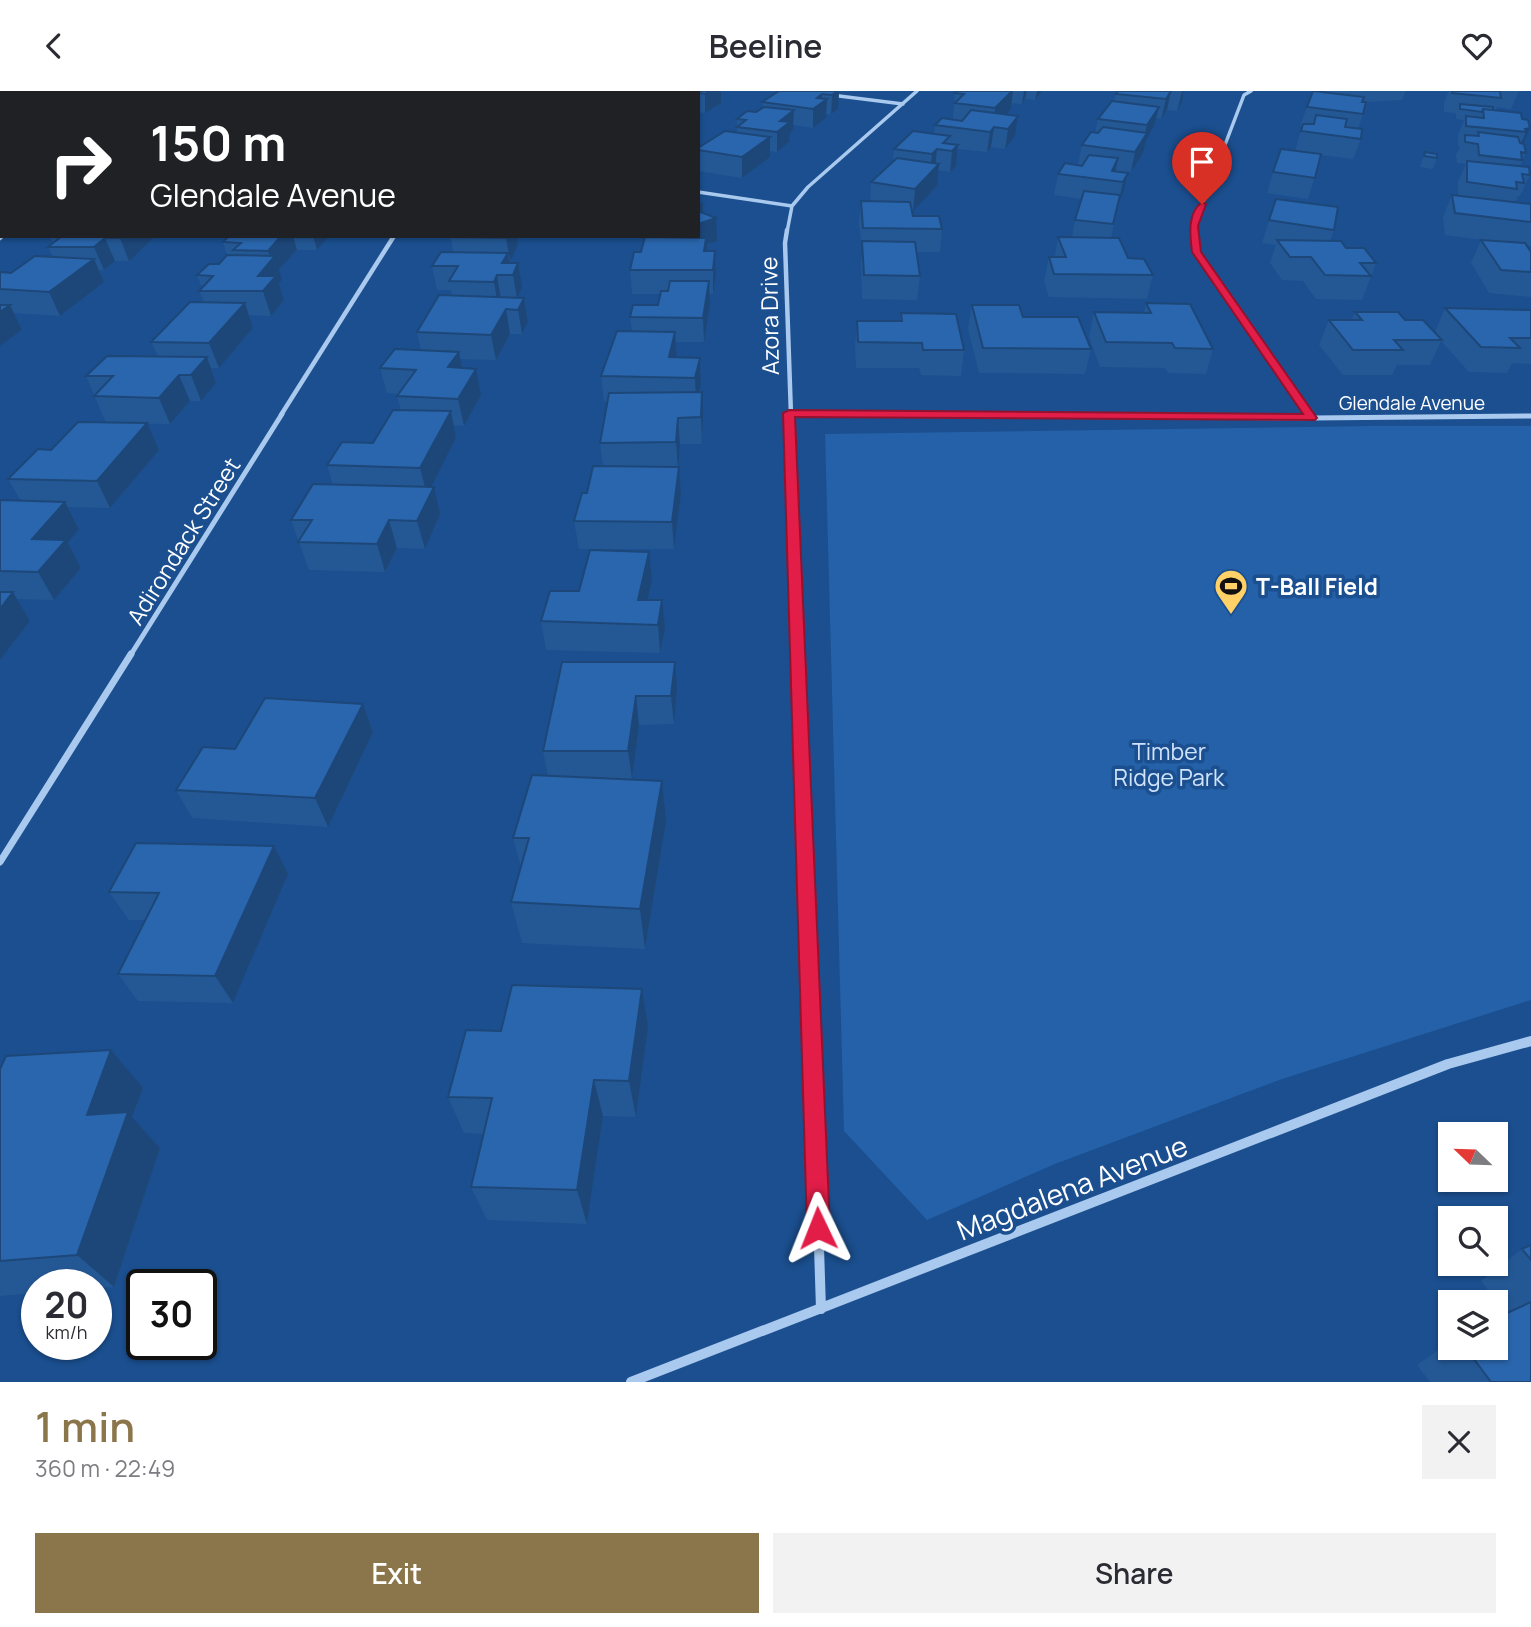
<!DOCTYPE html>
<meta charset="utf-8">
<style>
:root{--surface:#fff;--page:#f2f2f3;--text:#2b2b33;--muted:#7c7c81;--accent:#8a764a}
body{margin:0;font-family:Manrope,sans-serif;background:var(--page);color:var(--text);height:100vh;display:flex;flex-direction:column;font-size:26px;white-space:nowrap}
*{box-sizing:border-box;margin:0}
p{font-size:23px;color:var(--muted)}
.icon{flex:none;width:38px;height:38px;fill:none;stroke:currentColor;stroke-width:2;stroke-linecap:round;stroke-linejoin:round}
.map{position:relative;height:1291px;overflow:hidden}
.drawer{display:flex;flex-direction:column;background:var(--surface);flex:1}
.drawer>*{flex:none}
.banner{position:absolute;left:0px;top:0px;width:700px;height:147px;box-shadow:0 2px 5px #0004;background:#202124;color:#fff;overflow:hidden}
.needle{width:46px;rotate:293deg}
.fabs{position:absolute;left:1438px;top:1031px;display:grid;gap:14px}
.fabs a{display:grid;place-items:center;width:70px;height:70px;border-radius:0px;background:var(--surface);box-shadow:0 2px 5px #0004;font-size:35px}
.speed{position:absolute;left:21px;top:1178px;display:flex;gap:14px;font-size:35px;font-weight:700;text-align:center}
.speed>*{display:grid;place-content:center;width:91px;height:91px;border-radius:50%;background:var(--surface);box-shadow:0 2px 5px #0004;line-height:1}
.speed small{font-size:18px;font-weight:400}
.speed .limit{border:4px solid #111;border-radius:10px;background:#fff;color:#111}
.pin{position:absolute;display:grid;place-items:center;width:60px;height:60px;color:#fff;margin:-72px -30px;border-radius:50% 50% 50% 0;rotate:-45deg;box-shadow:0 0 7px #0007}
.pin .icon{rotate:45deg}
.me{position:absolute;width:77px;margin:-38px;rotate:358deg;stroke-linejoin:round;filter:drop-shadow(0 0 5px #0008)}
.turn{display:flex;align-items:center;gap:24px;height:147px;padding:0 35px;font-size:32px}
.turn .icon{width:91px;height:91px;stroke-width:2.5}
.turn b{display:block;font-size:49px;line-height:60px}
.round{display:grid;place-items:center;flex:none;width:74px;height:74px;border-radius:0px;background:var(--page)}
.head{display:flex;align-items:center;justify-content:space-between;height:119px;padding:0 35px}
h1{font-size:42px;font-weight:600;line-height:52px;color:var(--accent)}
.cta{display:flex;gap:14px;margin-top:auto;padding:14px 35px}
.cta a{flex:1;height:80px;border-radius:0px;background:var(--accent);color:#fff;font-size:28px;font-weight:600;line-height:80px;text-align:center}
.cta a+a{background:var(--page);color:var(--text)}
header{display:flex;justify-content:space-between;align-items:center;height:91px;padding:0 35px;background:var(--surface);font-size:32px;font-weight:600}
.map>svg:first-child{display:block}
</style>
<header><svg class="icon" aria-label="back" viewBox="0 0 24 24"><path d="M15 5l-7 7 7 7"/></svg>Beeline<svg class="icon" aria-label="heart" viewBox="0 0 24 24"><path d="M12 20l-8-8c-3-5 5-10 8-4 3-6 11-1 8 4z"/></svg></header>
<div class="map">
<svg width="1531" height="1291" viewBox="0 0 1531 1291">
<rect width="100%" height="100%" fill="#1b4f8f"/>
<!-- green -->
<path fill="#2461a8" d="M1372,335H1531V909L1282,988L1055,1073L927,1129L844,1040L825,343Z"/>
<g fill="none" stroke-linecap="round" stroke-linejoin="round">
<!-- street-far4 -->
<path stroke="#a9c9ee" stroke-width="3.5" d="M831,4L903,13
M698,101L792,115
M787,141L792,115L808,96L917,0
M1195,141L1194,135L1244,4L1251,0"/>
<!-- street-far3 -->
<path stroke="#a9c9ee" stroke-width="4.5" d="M787,139L785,152L791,324
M1194,139L1197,161L1309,324
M0,147L2,145
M789,322L1037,324
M281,324L394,145"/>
<!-- street-far2 -->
<path stroke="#a9c9ee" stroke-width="5" d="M791,323L799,565
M855,323L1311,327L1531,325
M1308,323L1311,327
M130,565L282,323"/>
<!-- street-far1 -->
<path stroke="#a9c9ee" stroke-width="7" d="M799,563L810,880
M0,771L131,563"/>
<!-- street -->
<path stroke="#a9c9ee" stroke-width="10" d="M810,878L821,1218
M631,1291L1448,973L1531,950"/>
</g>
<!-- wall -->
<path fill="#245895" d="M261,0H381V2H262Z
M525,0H559L555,2H538Z
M581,0H721V12L705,22L698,21V2H581Z
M839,0L838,18L831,23H826V27L813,37L793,34V39L790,42L789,51L777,61L770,60V66L742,87L698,80V57L737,41V28L756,21L763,16L762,11Z
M957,0H1042L1035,9L1025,8L1022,13L1012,12L1011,18L1005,23L1018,25L1015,45L1005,58L991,56L987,61L958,58L956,75L950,81L938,79L937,95L912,120L913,125L942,138L940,161H916L920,185L917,209L862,208L861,173L862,160L859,132L861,110H870L871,91L893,71L894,58L934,43L935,34L953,28L955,2Z
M1118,0H1186L1184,1L1182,11L1177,20L1167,19L1161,28L1156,27L1154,35L1146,49L1143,62L1131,81L1115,80L1128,82L1123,103L1118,113L1111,147L1128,167L1153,184L1147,208L1049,206L1044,190L1049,166H1055L1058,146H1072L1075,129L1082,108L1054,104L1058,83L1078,74L1082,54L1095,42L1098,28L1114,10L1116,3Z
M1325,0H1406L1402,9L1366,11L1363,9V23L1358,38L1361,48L1353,68L1321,64L1308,108L1267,102L1273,81L1295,60L1302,36L1300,35L1307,16L1329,2Z
M1449,0H1519L1511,18L1497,16L1496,19L1522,28L1530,37L1522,53L1526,62L1520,75L1530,84L1520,105H1518L1515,112L1531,113V155L1526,154L1531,161V206L1489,202L1471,172L1481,149H1482L1445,144L1443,126L1452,104L1458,105V91L1466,73L1457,72L1456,64L1460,55H1458V44L1464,29L1456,28V22L1444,21V11Z
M0,46H2V97L0,98Z
M1425,61L1437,67L1433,78L1420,76Z
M1276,108L1334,139L1330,150L1376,172L1362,209L1316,208L1303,190L1282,189L1270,172L1276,154L1262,152Z
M703,111L704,122L717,150L707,153V160H715L716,184L713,203H709L710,214L704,251H676L677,267H700L701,293L699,301L703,327L702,353H680L678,376H679L681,403L674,458H579L574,430L587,402L603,375L600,352L607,311L604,310L601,285L632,240L630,226L658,214L661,203H632L630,179L641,161L645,148L638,145H698Z
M50,145H156L129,170H115L104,179H99L104,191L60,225L14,222L22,239L0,255V181L11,182L53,166L48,156L53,152Z
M229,145H327L328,147L317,159H297L279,178L282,188L279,193L284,209L271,225L249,224L253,237L219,277H211L216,292L201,310H190L170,333L119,332L159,359L110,417L68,416L79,438L68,452L81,477L54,509L17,508L30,530L0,569V409L21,410L8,388L51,359L106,332L86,285L158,265L151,251L204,211L199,200L202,197L197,184L219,173L227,164L223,151Z
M517,145L518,154L509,170L522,196L517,207H524L528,231L522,243H510L496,269L460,268L462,277L481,304L464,335L454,334L456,347L431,396L440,423L425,458L397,457L385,481L309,479L291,429L333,394L327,374L373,352L401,319L397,305L399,303L387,302L380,277L421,259L417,241L452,204L451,199H437L432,175L453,161L451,146Z
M1146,212L1213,258L1206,283L1168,282L1165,277L1100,276L1089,246L1094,221L1144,222Z
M972,214L1023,226L1091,258L1085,283L979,282L968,238Z
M1445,217L1531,247V273L1512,272L1507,282L1469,281L1441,250L1430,274H1397L1392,284H1343L1319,254L1329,229H1352L1355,221L1405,229L1435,241Z
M901,222L964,259L961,285L921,284L919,277H856L855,255L857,230H900Z
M652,489L647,509L665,538L660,562L546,559L541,530L579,500Z
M562,571L677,599L674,633L639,634L632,688H619L666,731L645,858L522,852L511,811L521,776L513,747L548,685L543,660Z
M363,613L373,641L328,736L192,727L176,699L235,658Z
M288,783L233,912L138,910L118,883L145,829H129L109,801Z
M648,936L636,1026L603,1025L587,1133L487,1129L471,1096L484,1043L464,1042L448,1006L501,940Z
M0,978L143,997L132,1026L160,1057L114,1196L96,1197V1194H37V1202L0,1205Z
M1531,1154V1291H1430L1417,1274L1451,1250V1256H1496L1506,1222L1481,1190L1522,1158Z"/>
<!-- shaded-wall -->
<path fill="#1d4779" d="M295,0H309L310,2H295Z
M328,0H343L344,2H329Z
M357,0H381V2H357Z
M439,0H449V2H435Z
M638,0H654V2H639Z
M709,0H721V12L705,22V3Z
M839,0L838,18L831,23L832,4Z
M1012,0H1013L1011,18L993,37L995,17Z
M1024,0H1027L1025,8L1022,13Z
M1037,0H1042L1035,9Z
M1171,0L1167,19L1161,28L1166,8Z
M1182,0H1184L1182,11L1177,20Z
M822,3V12L827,8L826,27L813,37V18L817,7Z
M1159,16L1154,35L1146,49L1143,62L1131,81L1135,61L1144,47L1147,34Z
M794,19L793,39L790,42L789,51L777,61V41L780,30Z
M1018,25L1015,45L1005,58L1008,38Z
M994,36L991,56L987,61L990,41Z
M1530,37L1521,57H1519L1526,41L1525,38Z
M770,46V66L742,87V66Z
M958,54L956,75L950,81L952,60Z
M937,58L935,77L939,73L937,95L913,120L915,98L930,82L932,63Z
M1118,67L1114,88L1112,80Z
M2,69V97L0,98V71Z
M1128,82L1123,103L1118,113L1123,91Z
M703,111L704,131L716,127L717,150L707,153V170L687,160L686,145H698V113Z
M122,145H156L129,170L120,147Z
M281,145H293L297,159L279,178L282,188L279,193L284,209L271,225L258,185L271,170L268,160Z
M313,145H327L328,147L317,159Z
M507,145H517L518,154L510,170L506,147Z
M105,147L115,170L104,179L94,156Z
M715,160L716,184L713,203V179Z
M508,162L511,184L502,172Z
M94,168L104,191L60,225L49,201Z
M518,172L522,196L517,208L513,184Z
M497,184L501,208L498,215L494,191Z
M709,190L710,214L704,251L703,227Z
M524,207L528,231L522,243L518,219Z
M245,212L253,237L219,277L209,252Z
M10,214L22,239L0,255V221Z
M506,218L510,243L496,269L491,244Z
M675,241L677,266H669Z
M459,261L464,286L448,276Z
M207,266L216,292L201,310L191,284Z
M700,267L701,293L696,313L695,287Z
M476,278L481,304L464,335L458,308Z
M179,284L190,310L170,333L159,307Z
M702,301L703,327L702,353L701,326Z
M451,320L456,347L427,404L420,377Z
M678,327L680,353L678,378L676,351Z
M147,332L159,359L110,417L97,390Z
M679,376L681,403L674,458L672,431Z
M434,396L440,423L425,458L417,430Z
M65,411L79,438L68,452L81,477L54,509L38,481L32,448Z
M389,429L397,457L385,481L377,453Z
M649,461L652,489L642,533L638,509Z
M13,501L30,530L0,569V518Z
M662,509L665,538L660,562L658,534Z
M675,571L677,599L674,633L671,605Z
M636,605L639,634L632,688L628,660Z
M363,613L373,641L328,736L315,707Z
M662,690L666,731L645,858L640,818Z
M274,755L288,783L233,912L215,885Z
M642,898L648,936L636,1026L629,990Z
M111,959L143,997L132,1026L160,1057L114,1196L77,1164L87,1024Z
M594,989L603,1025L587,1133L577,1099Z"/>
<!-- building -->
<path fill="#2a66ad" stroke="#1d4779" stroke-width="2" d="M388,0L409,1L439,0L435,2H384Z
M661,0H709L705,3L695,1L674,2Z
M779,0H838L832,4L822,3L817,7L827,8L813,18L762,11Z
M957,0H1012L995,17L955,12L964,3L955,2Z
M1118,0H1171L1166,8L1116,3Z
M1313,0L1364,6L1362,11H1366L1363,23L1307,16Z
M1452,0H1500L1501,7L1452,2Z
M1112,10L1159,16L1147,34L1098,28Z
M1460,13L1493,16V19L1483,18L1482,21L1460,18Z
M764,16L794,19L780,30L790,31L777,41L737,36L746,29L737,28L747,20L756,21Z
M1483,18L1521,22L1522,28L1528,29L1530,37L1525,38L1526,41L1466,35V25L1484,27Z
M971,19L1018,25L1008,38L994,36L990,41L935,34L942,27L962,30Z
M1316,24L1347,28L1345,36L1362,38L1361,48L1301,40L1303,33H1314Z
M1103,36L1147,42L1135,61L1082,54L1091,41L1098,42Z
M725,40L770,46L742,66L698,59V57Z
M913,40L950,45L943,52L958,54L952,60L937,58L932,63L894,58Z
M1478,41L1518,46L1520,52L1524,53L1526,62L1521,61L1522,69L1479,64L1478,53L1465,51V44L1479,45Z
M0,46H2V58H0Z
M1281,58L1321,63L1315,87L1273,81Z
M1425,61L1437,63V67L1424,65Z
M1089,64L1118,67L1112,80L1128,82L1123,91L1058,83L1065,72L1082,75Z
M897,67L939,73L915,98L871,91Z
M1467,70L1529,76L1530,84L1522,83L1524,92L1516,91L1517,98L1467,91Z
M1084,100L1120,104L1113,133L1075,129Z
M1452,104L1531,113V131L1455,122Z
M1276,108L1338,116L1334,139L1269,129Z
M861,110L910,111L913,125H939L942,138L863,137Z
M698,120L716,127L698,133Z
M62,145H122L120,147H105L94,156H48Z
M229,145H281L268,160L233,159L241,152L223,151Z
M451,145H507L506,147L451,146Z
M645,146L706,147L704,160H715L713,179H630L634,161H641Z
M1058,146L1119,147L1128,167L1144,168L1153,184L1054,183L1049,166H1066Z
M1277,149L1341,150L1346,157H1364L1376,172H1360L1371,185L1325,184L1311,166H1290Z
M1481,149L1525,152L1531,161V181L1501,179Z
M862,150L915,151L920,185L864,184Z
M441,161L508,162L502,172H518L513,184H497L494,191L449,190L458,175H432Z
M227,164L275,165L258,185H276L263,200H199L213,185L197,184L209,173H219Z
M35,165L94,168L49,201L0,198V181L11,182Z
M670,190H709L703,227L630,226L633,214H658L661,200H668Z
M439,204L524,207L518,219L506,218L491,244L417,241Z
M190,211L245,212L209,252L151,251Z
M1146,212L1190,213L1213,258L1175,257L1172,252L1106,251L1094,221L1151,222Z
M0,214H10L0,221Z
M972,214H1019L1023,226H1078L1091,258L983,257Z
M1445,217L1531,219V247H1510L1520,257L1481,256Z
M1355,221H1398L1405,229H1423L1442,249H1394L1403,259H1353L1329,229H1362Z
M901,222L956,223L964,259H923L922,252L858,251L857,230H902Z
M617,240L675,241L669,266L700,267L695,287L601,285Z
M395,258L459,261L448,276L476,278L458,308L397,305L416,279L380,277Z
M107,265L207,266L191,284H179L159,307L94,305L113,285H86Z
M702,301L701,326L678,327L676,351L600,352L609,302Z
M393,319L451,320L420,377L327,374L342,351L373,352Z
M78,331L147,332L97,390L8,388L38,358L51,359Z
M593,375L679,376L672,431L574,430L582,402H587Z
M313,393L434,396L417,430L389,429L377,453L298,451L312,429H291Z
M0,409L65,411L32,448L66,449L38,481L0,480Z
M590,459L649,461L638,509H662L658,534L541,530L550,500H579Z
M0,501H13L0,518Z
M562,571H675L671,605H636L628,660H543Z
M265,607L363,613L315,707L176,699L203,656L235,658Z
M532,684L662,690L640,818L511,811L529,747H513Z
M136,752L274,755L215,885L118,883L159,802L109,801Z
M512,894L642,898L629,990L594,989L577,1099L471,1096L492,1007L448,1006L466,939L501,940Z
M111,959L87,1024L128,1021L77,1164L0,1170V978L6,965Z
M1531,1154V1169L1522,1158Z
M1531,1211V1291H1491L1465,1256H1496V1227Z"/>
<!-- route -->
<path fill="#e11d48" stroke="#92132f" stroke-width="2" d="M1202,111L1206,113L1198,135L1201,161L1317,327L1315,329L795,326L830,1137L826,1145L818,1148L810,1145L807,1137L783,322L789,319L1303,323L1192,161C1190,144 1187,122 1202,111Z"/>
<!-- icons -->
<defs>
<symbol id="stadium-pin" viewBox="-11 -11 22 30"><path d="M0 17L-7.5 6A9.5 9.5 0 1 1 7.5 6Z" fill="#ffd166" stroke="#1b4f8f"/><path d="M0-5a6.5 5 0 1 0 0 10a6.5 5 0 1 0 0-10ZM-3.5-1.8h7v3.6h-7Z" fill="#111"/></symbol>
</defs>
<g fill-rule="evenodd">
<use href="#stadium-pin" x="1212" y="476" width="38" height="52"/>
</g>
<g text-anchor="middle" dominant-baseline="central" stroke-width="7" stroke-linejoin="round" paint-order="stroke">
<!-- far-street labels -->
<g font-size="19" fill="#fff" stroke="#1b4f8f">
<text x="1412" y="312">Glendale Avenue</text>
</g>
<!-- street labels -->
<g font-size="23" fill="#fff" stroke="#1b4f8f">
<text transform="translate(769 225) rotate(-91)">Azora Drive</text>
<text transform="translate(183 450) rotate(-58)">Adirondack Street</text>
</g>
<!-- poi labels -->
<g font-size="23" font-weight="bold" fill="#fff" stroke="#1b4f8f" text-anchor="start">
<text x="1256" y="495">T-Ball Field</text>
</g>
<!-- park labels -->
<g font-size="23" fill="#cfe3fa" stroke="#1b4f8f">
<text x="1169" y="660">Timber<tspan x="1169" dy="26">Ridge Park</tspan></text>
</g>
<!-- near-street labels -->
<g font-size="28" fill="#fff" stroke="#1b4f8f">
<text transform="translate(1072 1096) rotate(-21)">Magdalena Avenue</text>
</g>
</g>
</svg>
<div class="fabs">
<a><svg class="needle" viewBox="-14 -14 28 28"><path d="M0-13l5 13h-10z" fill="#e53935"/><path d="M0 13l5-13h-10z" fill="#7c7c81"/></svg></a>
<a><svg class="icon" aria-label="search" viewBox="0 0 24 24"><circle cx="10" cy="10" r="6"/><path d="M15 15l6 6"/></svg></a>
<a><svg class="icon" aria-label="layers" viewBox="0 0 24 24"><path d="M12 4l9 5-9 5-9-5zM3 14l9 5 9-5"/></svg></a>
</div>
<div class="speed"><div>20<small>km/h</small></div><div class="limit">30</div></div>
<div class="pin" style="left:1202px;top:113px;background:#d93025"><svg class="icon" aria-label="arrive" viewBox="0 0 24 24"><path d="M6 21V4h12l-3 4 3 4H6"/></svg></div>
<svg class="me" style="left:818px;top:1137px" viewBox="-20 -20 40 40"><path d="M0-17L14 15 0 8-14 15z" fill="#e11d48" stroke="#fff" stroke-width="4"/></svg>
<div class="banner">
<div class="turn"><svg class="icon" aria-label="right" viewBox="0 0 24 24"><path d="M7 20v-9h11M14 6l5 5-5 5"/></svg><div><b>150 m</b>Glendale Avenue</div></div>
</div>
</div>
<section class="drawer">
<div class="head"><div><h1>1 min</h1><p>360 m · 22:49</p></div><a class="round"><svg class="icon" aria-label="close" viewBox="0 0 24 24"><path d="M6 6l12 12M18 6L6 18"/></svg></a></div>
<div class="cta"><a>Exit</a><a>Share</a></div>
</section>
